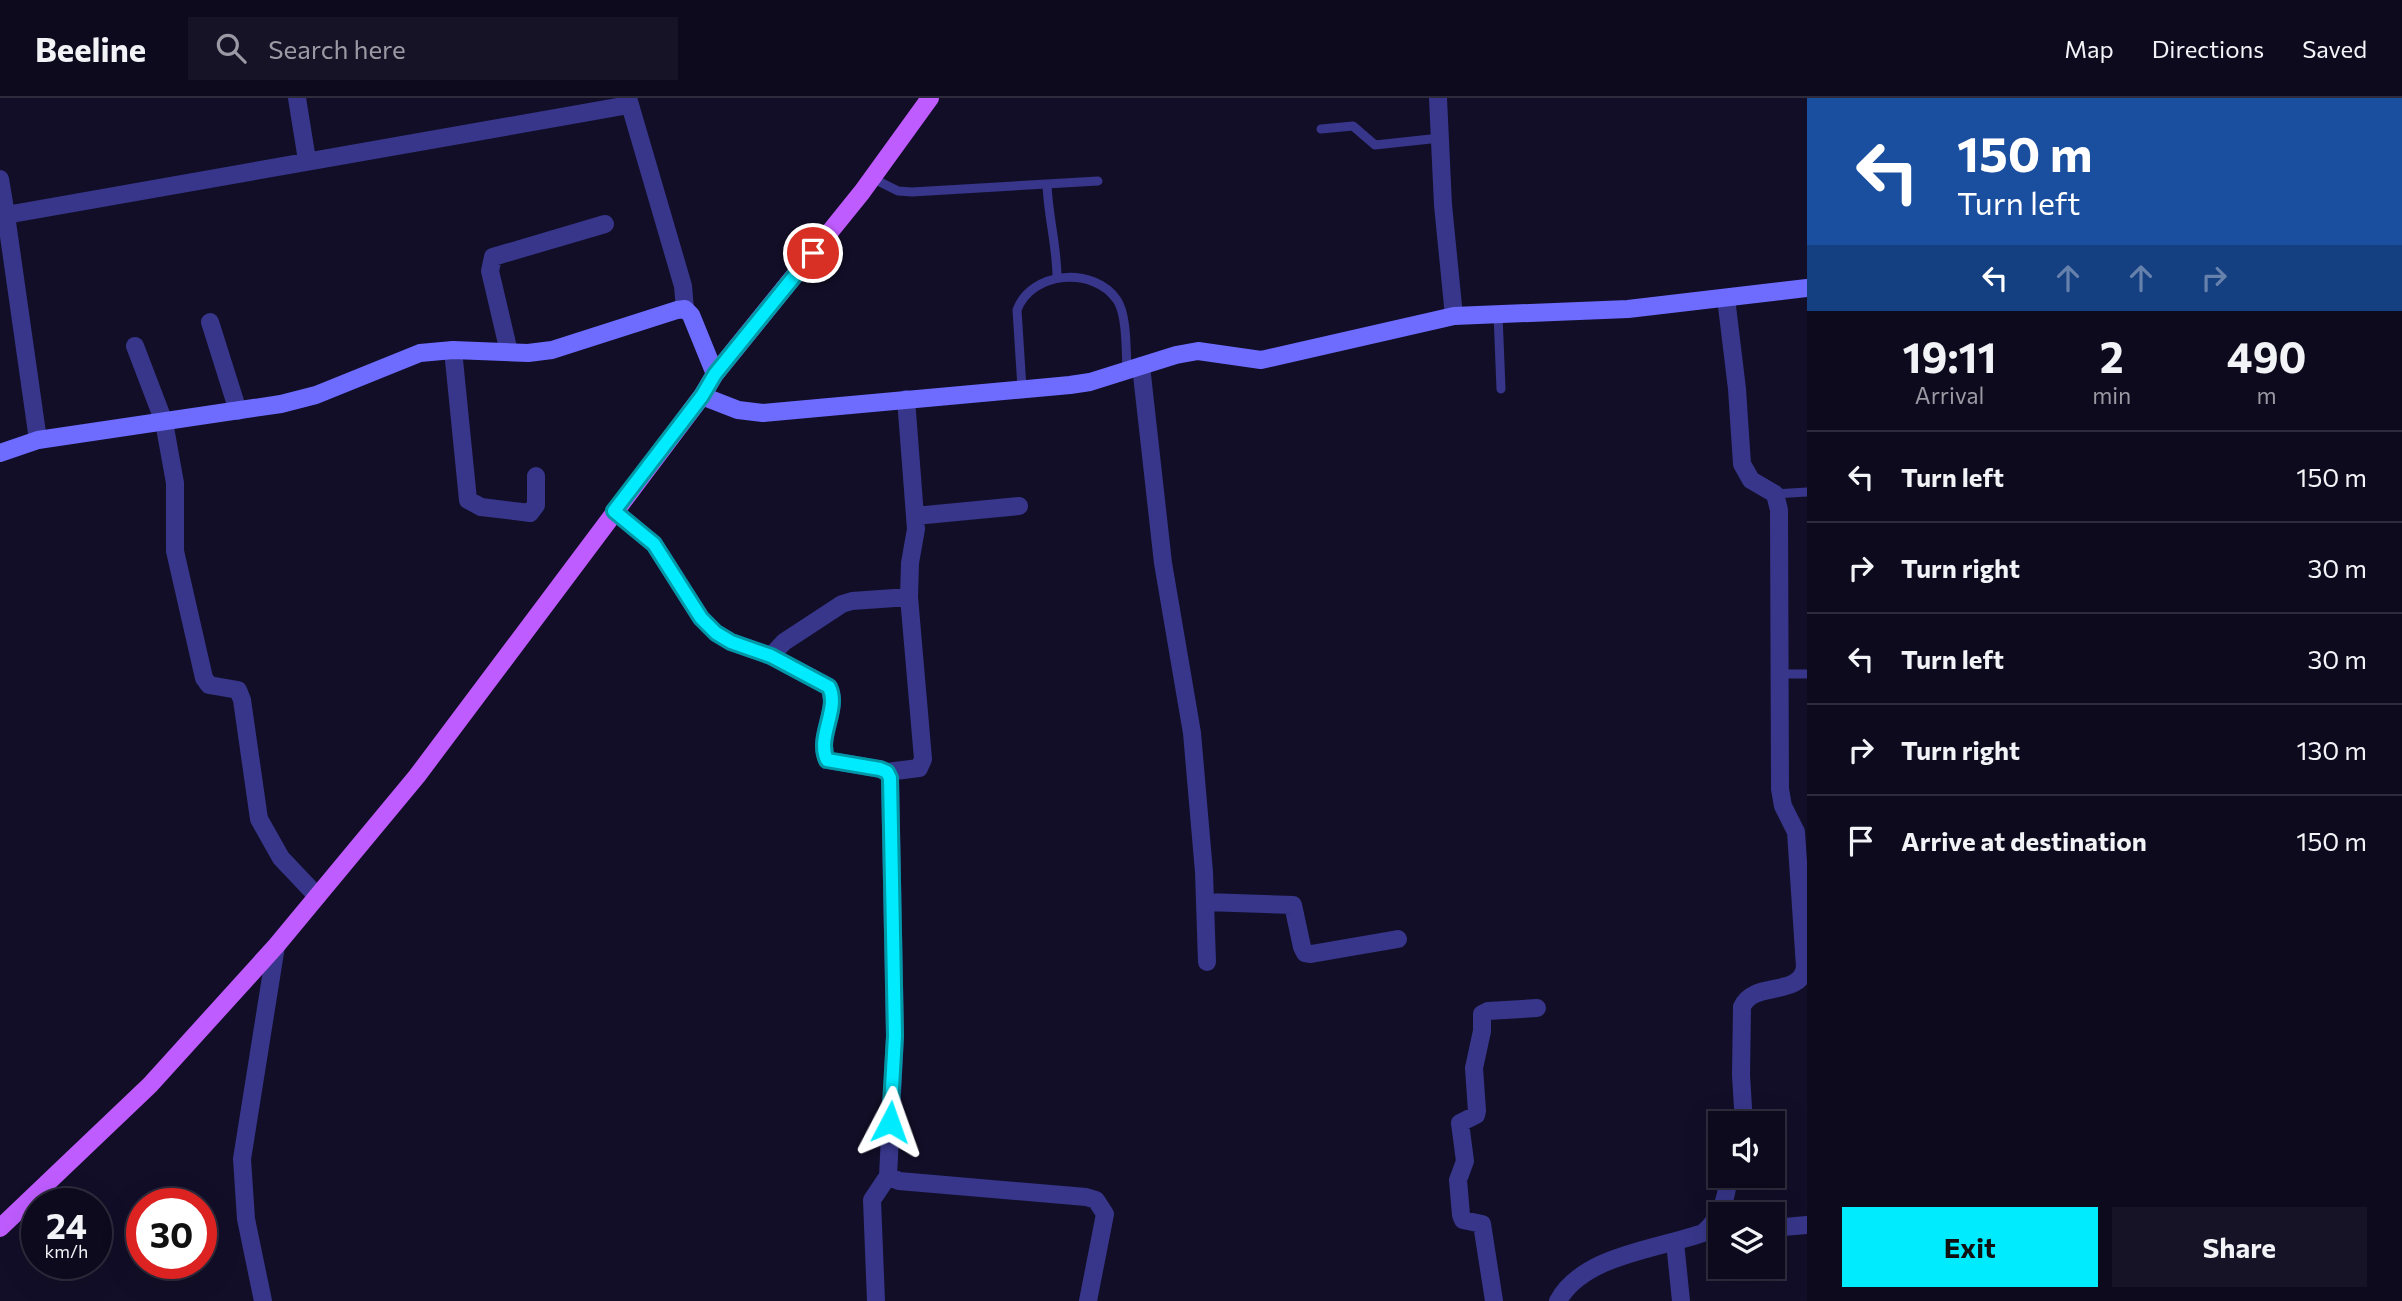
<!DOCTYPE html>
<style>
:root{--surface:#0e0a1e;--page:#171327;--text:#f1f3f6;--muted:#9b9aa4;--line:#2e2b3c;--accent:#01ebff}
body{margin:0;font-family:Commissioner,sans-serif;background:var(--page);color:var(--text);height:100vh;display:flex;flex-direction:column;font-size:26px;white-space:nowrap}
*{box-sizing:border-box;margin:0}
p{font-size:23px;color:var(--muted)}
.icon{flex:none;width:38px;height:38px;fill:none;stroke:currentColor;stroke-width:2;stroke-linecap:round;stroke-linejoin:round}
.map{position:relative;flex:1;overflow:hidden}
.drawer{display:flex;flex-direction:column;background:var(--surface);width:595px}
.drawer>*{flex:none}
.guide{background:#1a4fa0;color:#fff;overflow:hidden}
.buttons{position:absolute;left:1708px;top:1013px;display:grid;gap:14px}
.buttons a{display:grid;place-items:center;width:77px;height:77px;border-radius:0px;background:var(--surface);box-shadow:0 7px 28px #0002,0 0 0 2px var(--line);font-size:35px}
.speed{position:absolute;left:21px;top:1090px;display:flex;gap:14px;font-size:35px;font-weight:700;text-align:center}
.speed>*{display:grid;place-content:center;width:91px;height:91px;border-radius:50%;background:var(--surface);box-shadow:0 7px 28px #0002,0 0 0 2px var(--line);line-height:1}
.speed small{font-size:18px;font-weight:400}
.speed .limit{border:10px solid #d22;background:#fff;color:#111}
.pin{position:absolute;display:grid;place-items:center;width:60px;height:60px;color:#fff;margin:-30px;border:4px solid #fff;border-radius:50%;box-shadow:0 2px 7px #0007}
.me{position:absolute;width:77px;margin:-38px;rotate:4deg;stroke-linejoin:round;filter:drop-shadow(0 0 5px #0008)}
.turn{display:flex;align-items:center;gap:24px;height:147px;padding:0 35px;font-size:32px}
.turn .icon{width:91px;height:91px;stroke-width:2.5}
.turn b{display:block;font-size:49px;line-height:60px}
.lanes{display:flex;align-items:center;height:66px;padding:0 35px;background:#0003;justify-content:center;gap:35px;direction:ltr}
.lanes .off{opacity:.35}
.eta{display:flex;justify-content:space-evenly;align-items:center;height:119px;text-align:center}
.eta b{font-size:42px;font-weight:700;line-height:49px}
.cta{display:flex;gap:14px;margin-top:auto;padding:14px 35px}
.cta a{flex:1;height:80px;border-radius:0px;background:var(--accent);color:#111;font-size:28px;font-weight:700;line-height:80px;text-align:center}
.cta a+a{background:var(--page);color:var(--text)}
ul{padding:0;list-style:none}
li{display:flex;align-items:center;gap:21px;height:91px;padding:0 35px;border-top:2px solid var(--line)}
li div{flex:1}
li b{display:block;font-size:26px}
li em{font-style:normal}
header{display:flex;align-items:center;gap:42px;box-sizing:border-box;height:98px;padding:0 35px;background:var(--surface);border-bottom:2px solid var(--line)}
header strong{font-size:33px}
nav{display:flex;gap:38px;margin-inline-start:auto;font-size:24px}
.search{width:490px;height:63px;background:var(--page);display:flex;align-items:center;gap:18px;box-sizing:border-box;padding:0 24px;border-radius:0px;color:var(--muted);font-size:26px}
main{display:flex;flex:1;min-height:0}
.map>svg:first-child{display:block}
</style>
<header>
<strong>Beeline</strong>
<div class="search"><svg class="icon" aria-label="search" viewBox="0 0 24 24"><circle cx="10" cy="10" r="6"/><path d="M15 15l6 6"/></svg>Search here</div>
<nav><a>Map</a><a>Directions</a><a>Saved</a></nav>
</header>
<main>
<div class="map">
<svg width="1807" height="1203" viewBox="0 0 1807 1203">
<rect width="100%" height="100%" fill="#120e28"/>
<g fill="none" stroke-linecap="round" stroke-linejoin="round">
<!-- lane -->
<path stroke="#37368a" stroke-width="9" d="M1321,31L1353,28L1375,47L1440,40
M872,80L898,93L912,94L1098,83
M1047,86C1048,118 1057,148 1057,180
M1498,216L1501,291
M1022,290L1017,212C1031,173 1094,168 1117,202C1127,216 1126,254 1127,272
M1775,396L1807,394
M1778,576H1807"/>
<!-- street -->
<path stroke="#37368a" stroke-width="18" d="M297,0L307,62
M628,0L683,188L685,211
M1438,0L1443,107L1454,218
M0,81L6,117L629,7
M6,117L38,342
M1726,200L1737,291L1742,366L1751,382L1775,396L1779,412L1780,691L1783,708L1796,734L1805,869C1801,900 1753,882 1742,909L1741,977L1744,1026
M210,224L238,313
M135,248L164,324L175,385V453L204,580L209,587L238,592L242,602L259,721L281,760L317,798
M453,252L468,402L481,409L530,415L536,407V378
M509,254L490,173L493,159L605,126
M1141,268L1163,465L1192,635L1204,774L1207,864
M614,413L654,446L701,520L716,535L731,544L771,558L829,589C840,611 816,639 827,662L880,671L887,674L890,680L895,938L888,1078L899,1083L1086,1099L1096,1102L1105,1116L1088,1203
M915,418L1019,408
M771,558L784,544L842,506L852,503L909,499
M887,674L919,670L923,661L909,499L910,465L916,431L906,301
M1205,804L1293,807L1302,849L1305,855L1311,856L1398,841
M1773,1130L1807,1127
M1675,1144L1681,1203
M263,1203L246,1121L242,1061L276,848
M876,1203L872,1102L888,1078
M1494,1203L1482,1126L1463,1122L1461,1117L1458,1082L1465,1063L1460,1025L1476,1017L1477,1013L1474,970L1482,933V916L1488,913L1537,910
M1558,1203C1583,1157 1658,1151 1703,1135C1721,1120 1726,1102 1729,1078"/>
<!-- secondary -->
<path stroke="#6d6cff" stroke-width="18" d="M702,298L738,312L763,315L1070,287L1090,284L1176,257L1198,253L1261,262L1454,218L1628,211L1807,190
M0,355L38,342L281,306L316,297L420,255L453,252L528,255L552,252L677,212L685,211L691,217L715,276"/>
<!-- primary -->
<path stroke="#bf5cff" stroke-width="18" d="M0,1130L150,987L276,848L417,678L702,298L715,276L862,94L930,0"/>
</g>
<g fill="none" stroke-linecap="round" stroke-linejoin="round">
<defs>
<path id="route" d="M813,155L715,276L702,298L614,413L654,446L701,520L716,535L731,544L771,558L829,589C840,611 816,639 827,662L880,671L887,674L890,680L895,938L890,1024"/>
</defs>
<!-- route casing -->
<use href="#route" stroke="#0199a6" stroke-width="18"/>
<!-- route -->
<use href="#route" stroke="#01ebff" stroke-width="12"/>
</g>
</svg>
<div class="buttons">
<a><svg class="icon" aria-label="sound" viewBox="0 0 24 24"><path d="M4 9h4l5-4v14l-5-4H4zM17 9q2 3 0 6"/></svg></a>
<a><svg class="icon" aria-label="layers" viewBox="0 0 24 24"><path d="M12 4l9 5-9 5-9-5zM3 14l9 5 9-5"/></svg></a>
</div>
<div class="speed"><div>24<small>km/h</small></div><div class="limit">30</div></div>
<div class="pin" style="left:813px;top:155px;background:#d93025"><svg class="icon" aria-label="arrive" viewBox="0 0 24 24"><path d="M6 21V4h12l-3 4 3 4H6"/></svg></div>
<svg class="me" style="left:890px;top:1024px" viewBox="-20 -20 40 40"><path d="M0-17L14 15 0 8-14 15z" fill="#01ebff" stroke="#fff" stroke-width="4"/></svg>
</div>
<section class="drawer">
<div class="guide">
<div class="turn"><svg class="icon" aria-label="left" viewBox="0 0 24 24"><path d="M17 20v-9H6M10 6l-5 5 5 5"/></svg><div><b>150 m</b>Turn left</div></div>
<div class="lanes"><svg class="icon" aria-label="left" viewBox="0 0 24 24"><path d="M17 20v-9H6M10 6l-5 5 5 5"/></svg><svg class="icon off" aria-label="ahead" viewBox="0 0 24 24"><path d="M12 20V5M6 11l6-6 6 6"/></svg><svg class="icon off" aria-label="ahead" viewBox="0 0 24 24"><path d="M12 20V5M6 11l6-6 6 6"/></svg><svg class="icon off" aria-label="right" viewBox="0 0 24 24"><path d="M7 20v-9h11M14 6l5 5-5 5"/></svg></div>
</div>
<div class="eta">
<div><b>19:11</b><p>Arrival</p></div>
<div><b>2</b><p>min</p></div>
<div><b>490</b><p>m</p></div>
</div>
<ul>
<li><svg class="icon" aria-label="left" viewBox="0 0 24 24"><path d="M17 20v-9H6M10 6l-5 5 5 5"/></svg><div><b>Turn left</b></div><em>150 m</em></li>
<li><svg class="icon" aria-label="right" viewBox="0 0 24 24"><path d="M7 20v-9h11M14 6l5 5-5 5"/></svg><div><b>Turn right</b></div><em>30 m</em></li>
<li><svg class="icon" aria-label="left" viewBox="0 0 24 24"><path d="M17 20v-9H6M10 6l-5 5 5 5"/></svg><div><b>Turn left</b></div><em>30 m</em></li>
<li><svg class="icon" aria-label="right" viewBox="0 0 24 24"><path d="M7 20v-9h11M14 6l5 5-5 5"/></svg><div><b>Turn right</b></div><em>130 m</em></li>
<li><svg class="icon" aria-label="arrive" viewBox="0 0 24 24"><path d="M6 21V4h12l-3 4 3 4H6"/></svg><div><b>Arrive at destination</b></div><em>150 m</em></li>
</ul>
<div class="cta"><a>Exit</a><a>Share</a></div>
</section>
</main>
